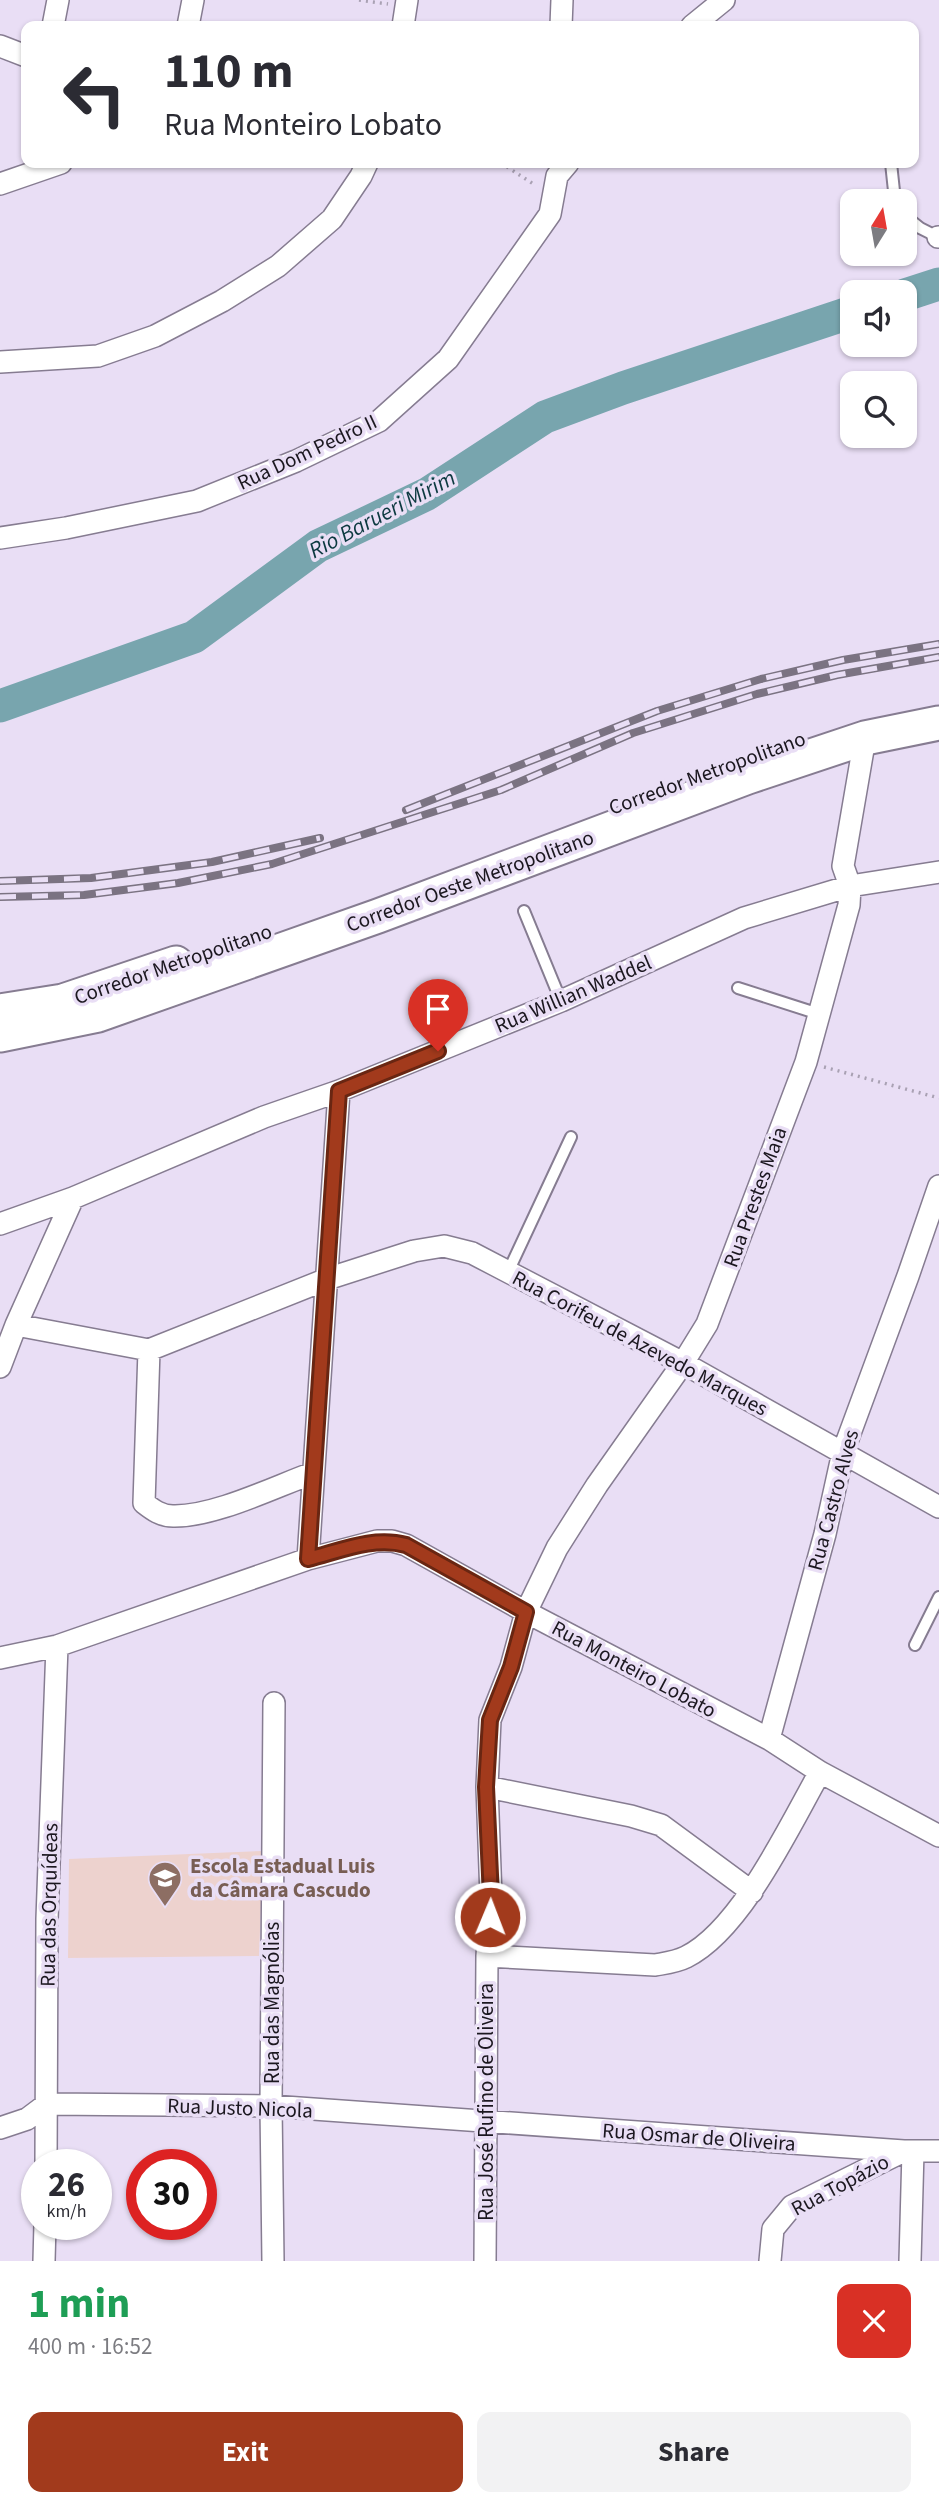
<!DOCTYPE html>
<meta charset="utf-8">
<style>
:root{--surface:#fff;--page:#f2f2f3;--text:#2b2b33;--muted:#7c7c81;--accent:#a23a1c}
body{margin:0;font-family:"Source Sans 3",sans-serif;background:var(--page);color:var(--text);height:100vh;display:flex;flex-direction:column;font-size:26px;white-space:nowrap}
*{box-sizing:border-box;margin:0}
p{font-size:23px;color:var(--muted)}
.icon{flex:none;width:38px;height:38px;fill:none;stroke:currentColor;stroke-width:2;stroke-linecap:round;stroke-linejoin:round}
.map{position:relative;height:2261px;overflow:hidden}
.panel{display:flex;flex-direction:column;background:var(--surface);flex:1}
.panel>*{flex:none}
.guide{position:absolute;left:21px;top:21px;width:898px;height:147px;border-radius:14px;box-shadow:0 2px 5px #0004;background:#fff;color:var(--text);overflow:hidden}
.needle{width:46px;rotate:11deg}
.tools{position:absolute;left:840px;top:189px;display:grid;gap:14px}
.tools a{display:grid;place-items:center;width:77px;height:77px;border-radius:14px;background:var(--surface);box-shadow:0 2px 5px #0004;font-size:35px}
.speed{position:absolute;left:21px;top:2149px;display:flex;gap:14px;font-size:35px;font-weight:700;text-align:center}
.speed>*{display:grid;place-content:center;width:91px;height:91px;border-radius:50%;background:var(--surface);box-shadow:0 2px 5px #0004;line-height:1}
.speed small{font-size:18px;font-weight:400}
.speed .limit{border:10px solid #d22;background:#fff;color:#111}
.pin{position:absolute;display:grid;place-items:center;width:60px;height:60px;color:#fff;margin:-72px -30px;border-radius:50% 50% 50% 0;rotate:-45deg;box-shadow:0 0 7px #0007}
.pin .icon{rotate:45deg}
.me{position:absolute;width:77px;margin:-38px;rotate:1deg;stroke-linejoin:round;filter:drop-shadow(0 0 5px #0008)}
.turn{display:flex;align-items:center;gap:24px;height:147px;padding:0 28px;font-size:32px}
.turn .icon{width:91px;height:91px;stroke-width:2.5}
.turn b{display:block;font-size:49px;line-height:60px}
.round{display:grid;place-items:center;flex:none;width:74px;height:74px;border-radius:14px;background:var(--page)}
.summary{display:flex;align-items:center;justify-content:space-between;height:119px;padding:0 28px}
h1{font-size:42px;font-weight:700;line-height:52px;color:#1e9e55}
.primary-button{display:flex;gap:14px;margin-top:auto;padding:14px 28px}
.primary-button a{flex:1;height:80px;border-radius:14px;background:var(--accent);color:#fff;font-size:28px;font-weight:700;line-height:80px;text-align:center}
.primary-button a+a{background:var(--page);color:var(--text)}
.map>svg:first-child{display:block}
</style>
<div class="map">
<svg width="939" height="2261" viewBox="0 0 939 2261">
<rect width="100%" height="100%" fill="#e9def5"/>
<!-- education -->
<path fill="#edd2ce" d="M263,1851L259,1956L68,1958L69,1859Z"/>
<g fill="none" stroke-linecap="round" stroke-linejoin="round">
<!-- river -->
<path stroke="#78a5ae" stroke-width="33" d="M905,295L939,284
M0,706L194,637L318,546L427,494L545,417L623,388L852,312"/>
<defs>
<path id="lane" d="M891,163L894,191L898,201
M905,216L920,228L938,237
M524,911L561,1001
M738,988L819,1014
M508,1272L571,1137
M915,1645L939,1597"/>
<path id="street" d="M53,26L58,0
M188,26L193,0
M403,26L407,0
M561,26L562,0
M692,26L724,0
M0,46L26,56
M0,184L61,163
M938,237H939
M0,362L98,356L155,336L222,301L278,266L332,219L361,176L367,163
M0,538L66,528L197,501L296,461L379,421L448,359L550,214L557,176L568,163
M0,1224L73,1198
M16,1325L149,1350L327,1279L414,1251L444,1246L472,1253L683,1363L939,1507
M149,1350L144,1503C153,1510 161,1516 173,1516C214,1517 274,1487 313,1473
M0,1367L16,1325L73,1198L264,1117L339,1091L561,1001L744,918L850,886L939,872
M308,1559L339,1091
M0,1658L57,1646L308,1559L377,1541H392L406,1545L526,1612L769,1739L820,1772L939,1836
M769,1739L825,1534L843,1452L908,1276L939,1186
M487,1787L631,1816L661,1825L752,1892
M487,1956L655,1965C666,1963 676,1962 686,1957C741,1930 790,1825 820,1772
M0,2128L27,2119L47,2104L271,2106L904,2151H939
M46,2165L47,1919L57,1646
M44,2261L45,2224
M273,2261L271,2106L274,1703
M485,2261L487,1956L491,1897L487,1787L490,1720L511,1667L526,1612L557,1548L597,1485L683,1363L707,1324L806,1062L849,905L850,886L843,866L865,738
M770,2261L773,2229L792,2206L904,2151
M910,2261L913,2151"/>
<path id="primary" d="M0,1011L63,1001L176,963
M0,1035L98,1015L378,916L748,777L865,738L939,723"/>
</defs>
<!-- lane casing -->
<use href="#lane" stroke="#867c91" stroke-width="14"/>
<!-- street casing -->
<use href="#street" stroke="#867c91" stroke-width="24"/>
<!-- primary casing -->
<use href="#primary" stroke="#867c91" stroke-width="37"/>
<!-- path -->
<path stroke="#a9a1b3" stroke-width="3.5" stroke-dasharray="2 5" stroke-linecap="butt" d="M359,0L388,4
M501,163L535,185
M824,1067L939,1098"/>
<!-- lane -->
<use href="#lane" stroke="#fff" stroke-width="10"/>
<!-- street -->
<use href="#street" stroke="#fff" stroke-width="21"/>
<!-- primary -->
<use href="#primary" stroke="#fff" stroke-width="33"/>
<defs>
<path id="rail" d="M406,810L657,711L761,679L843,660L939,644
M0,881L91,878L212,862L320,838
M0,897L84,895L178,883L272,864L501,790L633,733L757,694L837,675L939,657"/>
</defs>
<!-- rail casing -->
<use href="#rail" stroke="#7b7382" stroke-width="8"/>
<!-- rail -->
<use href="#rail" stroke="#e9def5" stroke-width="5" stroke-dasharray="16" stroke-linecap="butt"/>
</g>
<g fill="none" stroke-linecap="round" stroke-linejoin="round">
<defs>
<path id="route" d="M438,1051L339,1091L308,1559C340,1551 373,1536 406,1545L526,1612L511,1667L490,1720L486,1787L491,1897L490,1917"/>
</defs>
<!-- route casing -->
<use href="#route" stroke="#692612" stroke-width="18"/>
<!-- route -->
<use href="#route" stroke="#a23a1c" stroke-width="12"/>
</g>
<!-- icons -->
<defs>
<symbol id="school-pin" viewBox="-11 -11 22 30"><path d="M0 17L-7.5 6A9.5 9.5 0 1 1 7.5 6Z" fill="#8d6e63" stroke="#e9def5"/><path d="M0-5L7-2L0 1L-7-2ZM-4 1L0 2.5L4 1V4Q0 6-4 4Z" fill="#fff"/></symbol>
</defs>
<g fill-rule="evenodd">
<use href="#school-pin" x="146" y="1859" width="38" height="52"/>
</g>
<g text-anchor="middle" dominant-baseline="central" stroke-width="7" stroke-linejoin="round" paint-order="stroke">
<!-- street labels -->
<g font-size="21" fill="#1b171f" stroke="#e9def5">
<text transform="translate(307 452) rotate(-25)">Rua Dom Pedro II</text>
<text transform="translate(707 773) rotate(-20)">Corredor Metropolitano</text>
<text transform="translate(470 881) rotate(-20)">Corredor Oeste Metropolitano</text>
<text transform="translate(173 964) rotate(-19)">Corredor Metropolitano</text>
<text transform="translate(573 994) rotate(-23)">Rua Willian Waddel</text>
<text transform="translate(755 1197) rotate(-70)">Rua Prestes Maia</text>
<text transform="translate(640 1343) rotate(28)">Rua Corifeu de Azevedo Marques</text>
<text transform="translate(833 1500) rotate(-75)">Rua Castro Alves</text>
<text transform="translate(634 1669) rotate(28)">Rua Monteiro Lobato</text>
<text transform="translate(49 1905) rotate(-89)">Rua das Orquídeas</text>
<text transform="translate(272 2003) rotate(-90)">Rua das Magnólias</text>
<text transform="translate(486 2102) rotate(-90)">Rua José Rufino de Oliveira</text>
<text transform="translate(240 2108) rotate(2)">Rua Justo Nicola</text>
<text transform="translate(699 2137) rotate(4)">Rua Osmar de Oliveira</text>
<text transform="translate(840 2185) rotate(-28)">Rua Topázio</text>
</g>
<!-- education labels -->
<g font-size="21" font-weight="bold" fill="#785e54" stroke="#e9def5" text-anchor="start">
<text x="190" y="1866">Escola Estadual Luis<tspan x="190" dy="24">da Câmara Cascudo</tspan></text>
</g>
<!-- water labels -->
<g font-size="23" font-style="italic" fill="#0c3940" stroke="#e9def5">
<text transform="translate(382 514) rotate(-28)">Rio Barueri Mirim</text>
</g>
</g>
</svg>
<div class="tools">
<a><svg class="needle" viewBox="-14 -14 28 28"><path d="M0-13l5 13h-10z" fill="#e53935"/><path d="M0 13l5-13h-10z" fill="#7c7c81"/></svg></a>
<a><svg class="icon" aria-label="sound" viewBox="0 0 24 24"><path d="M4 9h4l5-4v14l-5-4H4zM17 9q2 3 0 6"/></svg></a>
<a><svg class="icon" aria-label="search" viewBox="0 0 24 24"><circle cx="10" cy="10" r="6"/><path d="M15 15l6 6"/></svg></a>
</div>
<div class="speed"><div>26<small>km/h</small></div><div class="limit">30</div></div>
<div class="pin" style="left:438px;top:1051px;background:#d93025"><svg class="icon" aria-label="arrive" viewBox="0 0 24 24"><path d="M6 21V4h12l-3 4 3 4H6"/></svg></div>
<svg class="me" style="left:490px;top:1917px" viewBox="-20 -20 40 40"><circle r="17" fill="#a23a1c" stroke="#fff" stroke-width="3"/><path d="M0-11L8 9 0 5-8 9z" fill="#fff"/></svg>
<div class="guide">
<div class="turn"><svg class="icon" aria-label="left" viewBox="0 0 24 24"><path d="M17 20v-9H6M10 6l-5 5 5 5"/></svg><div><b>110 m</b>Rua Monteiro Lobato</div></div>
</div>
</div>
<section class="panel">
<div class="summary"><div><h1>1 min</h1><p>400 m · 16:52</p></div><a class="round" style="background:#d93025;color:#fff"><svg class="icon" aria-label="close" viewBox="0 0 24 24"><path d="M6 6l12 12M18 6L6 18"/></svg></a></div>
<div class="primary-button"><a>Exit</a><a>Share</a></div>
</section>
